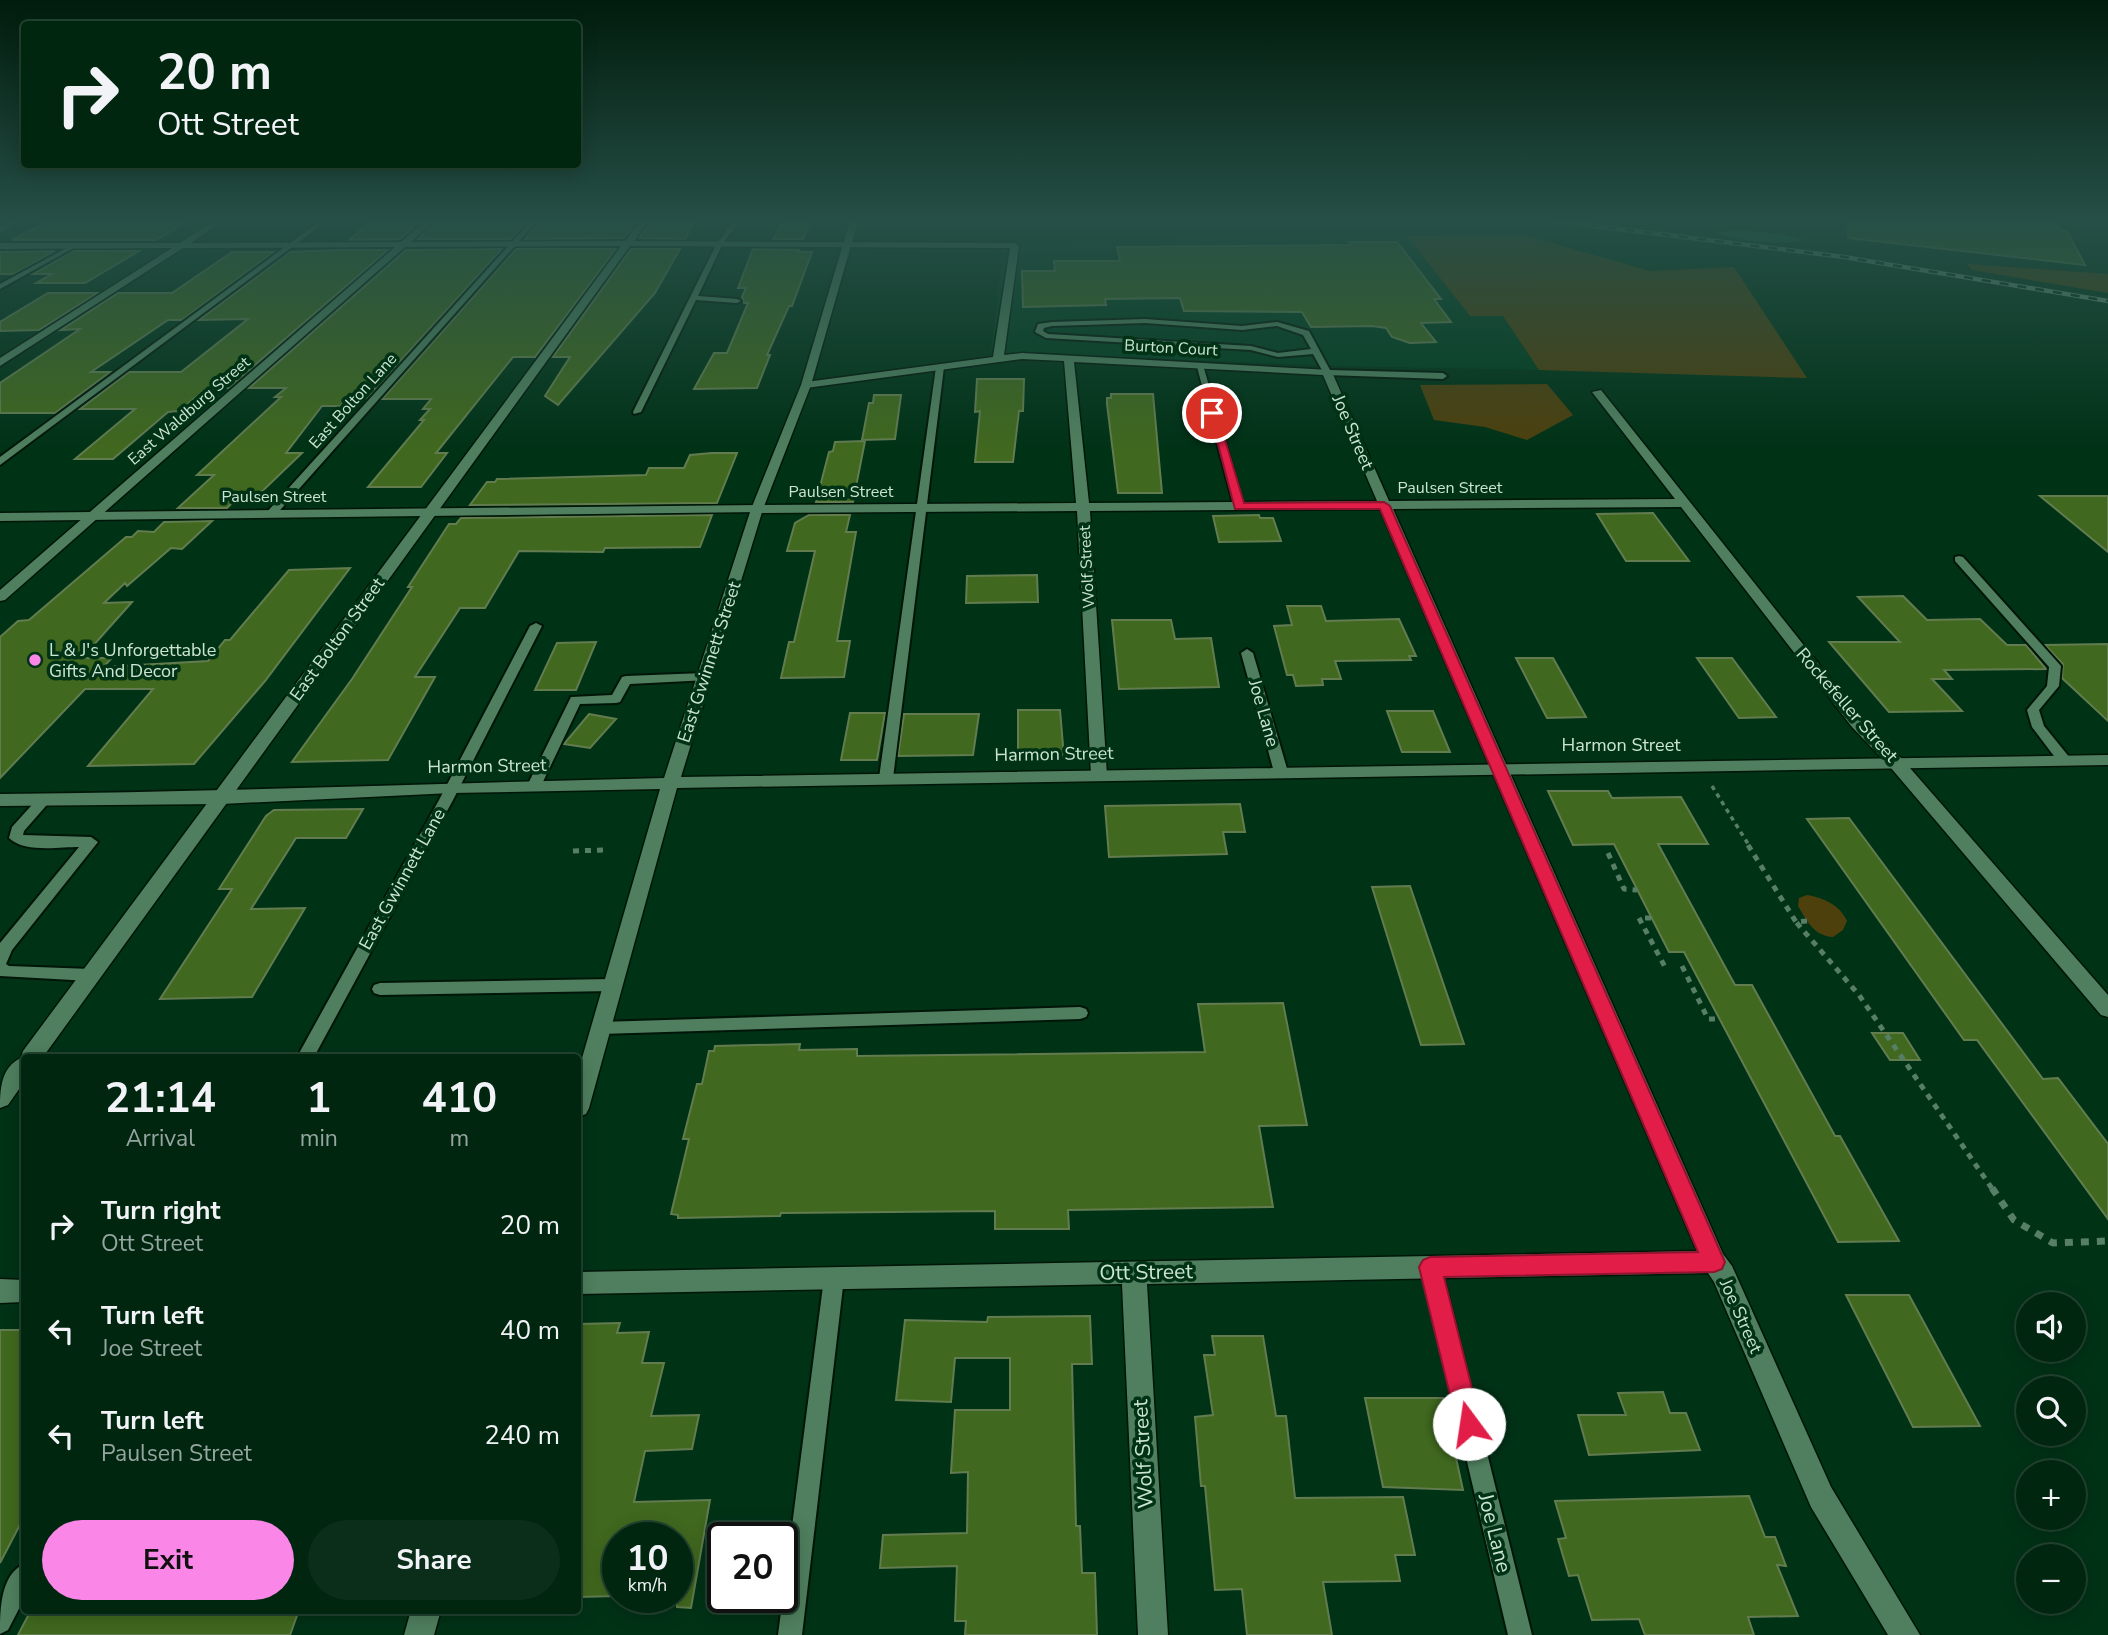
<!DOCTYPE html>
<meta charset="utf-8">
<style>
:root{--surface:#002610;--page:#0a2e19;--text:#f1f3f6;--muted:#95a59f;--line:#224330;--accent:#fa87e7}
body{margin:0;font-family:"Nunito Sans",sans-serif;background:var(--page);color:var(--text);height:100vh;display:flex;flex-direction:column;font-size:26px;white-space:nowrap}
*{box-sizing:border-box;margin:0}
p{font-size:23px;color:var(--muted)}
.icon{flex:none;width:38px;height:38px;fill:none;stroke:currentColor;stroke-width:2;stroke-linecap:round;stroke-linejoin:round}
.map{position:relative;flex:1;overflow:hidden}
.side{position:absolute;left:21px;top:1054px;width:560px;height:560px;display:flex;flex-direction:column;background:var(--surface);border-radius:7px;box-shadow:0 4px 18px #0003,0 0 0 2px var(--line)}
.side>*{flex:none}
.banner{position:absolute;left:21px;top:21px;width:560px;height:147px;border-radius:7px;box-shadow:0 4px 18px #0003,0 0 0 2px var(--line);background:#002610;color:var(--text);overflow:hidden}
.buttons{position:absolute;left:2016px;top:1292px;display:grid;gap:14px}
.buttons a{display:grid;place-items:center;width:70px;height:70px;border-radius:50%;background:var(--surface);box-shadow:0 4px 18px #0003,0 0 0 2px var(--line);font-size:35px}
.speed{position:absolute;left:602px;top:1522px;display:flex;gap:14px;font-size:35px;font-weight:700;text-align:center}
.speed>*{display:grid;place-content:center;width:91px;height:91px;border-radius:50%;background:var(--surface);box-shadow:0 4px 18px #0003,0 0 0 2px var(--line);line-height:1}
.speed small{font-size:18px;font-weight:400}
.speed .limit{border:4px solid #111;border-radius:10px;background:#fff;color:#111}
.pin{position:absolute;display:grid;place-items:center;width:60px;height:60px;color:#fff;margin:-30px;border:4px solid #fff;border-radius:50%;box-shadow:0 2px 7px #0007}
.me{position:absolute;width:77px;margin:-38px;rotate:346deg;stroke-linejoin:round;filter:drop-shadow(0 0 5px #0008)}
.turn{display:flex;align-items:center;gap:24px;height:147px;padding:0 21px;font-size:32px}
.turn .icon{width:91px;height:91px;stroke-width:2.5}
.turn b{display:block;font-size:49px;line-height:60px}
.eta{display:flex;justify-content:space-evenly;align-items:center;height:119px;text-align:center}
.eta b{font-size:42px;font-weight:700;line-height:49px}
.action{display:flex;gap:14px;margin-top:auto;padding:14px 21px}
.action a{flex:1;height:80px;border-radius:42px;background:var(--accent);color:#111;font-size:28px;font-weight:700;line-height:80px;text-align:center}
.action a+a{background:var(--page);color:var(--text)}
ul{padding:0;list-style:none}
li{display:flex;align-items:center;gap:21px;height:105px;padding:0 21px}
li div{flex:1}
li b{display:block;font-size:26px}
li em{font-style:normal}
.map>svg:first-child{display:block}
</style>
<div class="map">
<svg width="2108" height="1635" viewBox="0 0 2108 1635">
<rect width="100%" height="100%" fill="#003216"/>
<!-- built -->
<path fill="#003d1d" d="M25,221H202L175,238H0V234Z
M1521,235L1793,375L1338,366L991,352L1004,241Z"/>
<!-- green -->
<path fill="#4d400d" d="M1520,234L1650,271L1734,267L1807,378L1539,370L1503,316H1470L1407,236Z
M1967,264L2108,274V293L1972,270Z
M1547,384L1573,415L1527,440L1485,427L1434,420L1420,385Z
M1807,895C1824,898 1840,905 1847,921L1843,930L1833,937C1814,936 1807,921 1798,906L1799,898Z"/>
<!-- water -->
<path fill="#106a3a" d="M1735,230L1782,234L1804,240C1787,246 1732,241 1717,233Z"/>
<!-- building -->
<path fill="#40681e" stroke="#627c50" stroke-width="2" d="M49,221H188L156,240H12Z
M372,221H421L400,239L349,240Z
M436,221H528L511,239H418Z
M540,221H637L624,238L525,239Z
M651,221H694L685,239L639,238Z
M1849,221H2046L2056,223L2060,230L2067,231L2085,265L1848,238Z
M784,222H810L803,239H773Z
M1349,242H1397L1441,299H1434L1451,322L1421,323L1436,342L1410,343L1392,337L1386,328L1372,326L1311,327L1302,312L1184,311L1180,298L1105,299L1106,305L1023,307L1022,271H1055L1054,261H1120L1117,247L1351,245Z
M502,249L366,399H347L340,406H322L286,453H302L250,503H232L227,508H178L214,475H197L281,397H275L286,388H249L406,250Z
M516,249H616L535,357H513L436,453H447L421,487H368L424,420H420L430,409H423L431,399H382Z
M631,249H680L655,293L558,405L545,396L570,357H553Z
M753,249L799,250L798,252H812L792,306H789L767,355H770L757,388L694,389L714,353H727L748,303H744L742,297L746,288H738Z
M336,250H388L228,388L206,389L179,411L168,412L113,459H75L135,409H80L129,372H181L248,319L199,320L290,252Z
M55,251L14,274H0V252Z
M73,251H139L85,283H36L52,274H33Z
M232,252H274L182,320H168L91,372H110L55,413H0V383L80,329L61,330L118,293H172Z
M48,293H97L39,330L0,331V322Z
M977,379H1024L1023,411H1019L1013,462H975L980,411L975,412Z
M1111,394H1153L1162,493H1118L1107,404V398H1111Z
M874,395H901L895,439L862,440L869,403H873Z
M865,441L853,502H816L829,452L833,451L835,442Z
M712,453H737L717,503L470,505L487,482H495L497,479L646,475L649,468H684L690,455Z
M2040,496H2108V552Z
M1653,513L1689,561H1626L1597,514Z
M712,515L700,547L605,548L603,552L519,551L485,608H460L415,677H435L388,760L292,762L352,679L412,587H408L449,524H456L461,518Z
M809,515H850L846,532H856L837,641H850L844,677L781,678L789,642H794L815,551H787L795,523Z
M1259,515L1260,518H1273L1281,541L1219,542L1213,516Z
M212,521L182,549L171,548L127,586L125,583L104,603L132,602L82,658H112L103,667L208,661L225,640H230L289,570L350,568L265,681L194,764L88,766L153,689H85L0,778V637L18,621L29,620L126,537H132L138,531L154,532L164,522Z
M1037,575L1038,602L966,603L967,576Z
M1903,596L1927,620L1980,619L2007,645H2026L2046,669L1944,670L1952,679H1932L1962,711L1889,712L1829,642H1900L1858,597Z
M1287,606H1321L1326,621L1399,619L1416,656H1409L1411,660L1335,661L1341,679H1322L1323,685L1296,686L1293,675H1287L1274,626L1292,625Z
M1112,620H1171L1175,639L1211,638L1219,687L1119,689Z
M596,642L576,690H535L557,643Z
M2108,644V721L2062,678L2063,664L2045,645Z
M1516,658H1553L1586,717L1547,718Z
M1697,658H1732L1776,717L1739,718Z
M1018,710H1060L1064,757L1018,758Z
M1387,711H1433L1450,752H1402Z
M850,713H885L877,760H841Z
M589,714L616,719L590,748L564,744Z
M904,714H979L973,755L898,756Z
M1548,791H1608L1612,798L1681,797L1708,844H1658L1735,985H1752L1835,1136H1840L1899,1241L1838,1242L1684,952H1669L1614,844L1573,845Z
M1240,804L1245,832H1223L1227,854L1109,857L1105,806Z
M363,809L346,838H296L251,909L305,908L252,997L160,999L232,889H219L266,816L274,810Z
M1849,818L2043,1079L2058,1078L2108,1144V1219L1977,1040H1964L1807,819Z
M1410,886L1464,1044L1421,1045L1372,887Z
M1283,1003L1307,1125L1259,1126L1273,1207L1068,1210L1069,1229H995V1211L781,1213L780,1216L678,1218V1215L671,1214L689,1139H683L697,1084H702L709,1051H714L715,1046L800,1044L799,1050L857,1049V1056L1205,1052L1198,1004Z
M1872,1033H1903L1920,1060H1890Z
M1846,1295H1909L1980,1426L1913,1427Z
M1090,1316L1092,1364H1072L1076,1526H1080L1082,1573H1095L1097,1635H965L966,1621H955L957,1566L880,1568L883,1535L967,1533L968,1472L951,1473L955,1410H1010V1358H955L951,1402L896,1400L905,1320L987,1322L988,1317Z
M620,1323L617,1333L649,1332L642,1363H664L651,1416L699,1415L692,1449L645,1451L634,1502L710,1500L691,1608L677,1607V1538H618V1596L578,1597V1324Z
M0,1330H24V1517L0,1563Z
M1212,1336H1263L1276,1416H1286L1295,1498L1403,1497L1415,1555H1395L1400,1581L1323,1582L1332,1635H1247L1242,1589L1215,1590L1205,1486H1201L1195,1417L1213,1415L1204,1355H1215Z
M1663,1392L1670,1413H1686L1700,1450L1589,1455L1578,1415H1626L1618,1393Z
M1365,1398H1443L1463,1490L1383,1487Z
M1749,1496L1765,1537H1775L1786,1566L1777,1565L1798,1616L1748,1617L1754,1635H1645L1639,1619L1592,1620L1578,1575L1569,1576L1558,1539L1566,1538L1555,1501Z
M31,1610H299L290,1635H18Z"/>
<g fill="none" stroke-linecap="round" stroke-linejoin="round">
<defs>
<path id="service" d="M320,221H327L0,465V457Z
M531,221H537L274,517H266V513Z
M734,221H740L723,243L698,296L737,299L741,301L737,303L696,300L641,412L634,414L633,412L717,243Z
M72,245L77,246L0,289V284Z
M1145,319L1242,326L1277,322L1309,331L1330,370L1443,373L1447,376L1443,379L1327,375L1323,372L1313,354L1278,357L1251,350L1046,338L1035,332L1038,324L1052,322ZM1145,323L1242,330L1277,326L1303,335L1311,349L1278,353L1251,346L1048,334L1043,331L1044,328L1052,326Z
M1196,363L1203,365L1244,507L1243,509L1234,507Z
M940,364L944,367L893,778L886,782L879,778L936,367Z
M1959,556L1963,557L2061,666L2059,686L2039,710L2044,726L2070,758L2072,761L2070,764H2060L2032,727L2027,710L2047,686L2049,667L1955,561V557Z
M536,623L542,626L453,800L314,1057H297L439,800L530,626Z
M1247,649L1253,653L1288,772L1286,775H1276L1274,772L1241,653Z
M704,673L710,677L708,680L630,684L620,702L616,703L580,704L541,786L534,790L529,789L527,786L571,697L612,695L622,677L626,676Z
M45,795L52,799L24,831L23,835L91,837L98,842L12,950L6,964L9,966L91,969L97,971L99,975L97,979L91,981L0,976V943L79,847C59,847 24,853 9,838L12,827L40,796Z
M613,979L619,981L621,985L619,989L613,991L380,995L374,993L372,989L374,985L380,983Z
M1080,1007L1086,1009L1088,1013L1086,1017L1080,1019L600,1034L594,1033L592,1028L594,1023L600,1022Z
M1431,1258L1438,1261L1441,1267L1532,1635H1508L1421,1267L1424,1261Z
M834,1269L841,1272L844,1278L802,1635H778L824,1278L827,1272Z
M24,1564V1599L8,1630L0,1634C0,1611 0,1575 24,1564Z"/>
<path id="minor" d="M12,221H22L0,233V227Z
M214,221H223L191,243L401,242L425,221H434L411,242L625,241L640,221H648L634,241L1015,243L1019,246L1004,355L1022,353L1331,370L1389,501L1675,499L1592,392L1601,390L1864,721L1903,760L2108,995V1017L2101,1015L1891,768L1852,727L1681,507L1393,509L1723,1254L1732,1266L1831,1487L1920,1635H1888L1811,1507L1714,1282L1708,1273L1147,1284L1168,1635H1138L1122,1284L578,1294V1272L1697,1251L1380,509L1090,511L1107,775L1099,780L1091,775L1077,511L757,513L751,509L757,505L1076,503L1064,361L1022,359L806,388L801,385L806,382L993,357L1010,248L630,246L43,1057H24V1082L8,1105L0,1108C0,1089 1,1067 21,1058L23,1051L621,246L405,247L5,600L0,601V590L395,247L183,248L0,366V358L172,248L0,249V243H180ZM1074,362L1323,375L1377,501L1089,503Z
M0,1279L24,1280V1302L0,1303Z"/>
<path id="tertiary" d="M757,505L763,509L761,512L0,521V513Z"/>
<path id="secondary" d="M850,221H858L811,385L763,509L681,777L2108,755V765L677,788L589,1108L586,1114L578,1117V1072L660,789L452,793L221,804L0,806V794C221,792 442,783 664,778L751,509L801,385Z
M411,1610H441L434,1635H404Z"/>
</defs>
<!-- service casing -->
<use href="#service" stroke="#011608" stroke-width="4"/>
<!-- minor casing -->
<use href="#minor" stroke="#011608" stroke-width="3"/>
<!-- tertiary casing -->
<use href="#tertiary" stroke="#011608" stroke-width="3"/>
<!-- secondary casing -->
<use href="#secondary" stroke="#011608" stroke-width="3"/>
<!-- path-far2 -->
<path stroke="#577e66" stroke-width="3.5" stroke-dasharray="4.5 4.5" stroke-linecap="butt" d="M1712,786L1750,847"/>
<!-- path-far1 -->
<path stroke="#577e66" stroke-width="5" stroke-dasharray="6 6" stroke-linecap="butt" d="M1748,845L1796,922
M573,851L604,850
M1608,853L1624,889L1637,890
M1651,918H1639L1665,967
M1807,921L1796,922L1859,995L1993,1190
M1682,966L1708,1019H1719"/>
<!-- path -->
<path stroke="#577e66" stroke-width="7" stroke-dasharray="8 8" stroke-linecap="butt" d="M1992,1188L2014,1220L2053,1243L2108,1241"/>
<!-- service -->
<use href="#service" fill="#4f7f5e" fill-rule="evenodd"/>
<!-- minor -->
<use href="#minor" fill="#4f7f5e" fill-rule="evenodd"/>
<!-- tertiary -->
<use href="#tertiary" fill="#4f7f5e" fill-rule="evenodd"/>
<!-- secondary -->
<use href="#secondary" fill="#4f7f5e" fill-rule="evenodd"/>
<defs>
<path id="rail" d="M1554,221L1844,257L2108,301"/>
</defs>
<!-- rail casing -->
<use href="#rail" stroke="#6e937c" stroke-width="4.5"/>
<!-- rail -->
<use href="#rail" stroke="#003216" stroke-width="2.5" stroke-dasharray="9" stroke-linecap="butt"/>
</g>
<!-- sky -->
<linearGradient id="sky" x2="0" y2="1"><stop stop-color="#001c0c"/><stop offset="0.49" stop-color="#264f47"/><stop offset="1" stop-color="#264f47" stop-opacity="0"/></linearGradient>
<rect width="2108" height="450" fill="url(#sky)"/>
<!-- route -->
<path fill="#e11d48" stroke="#92132f" stroke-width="2" d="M1209,410L1217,413L1244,503L1384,502L1390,506L1725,1262L1722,1269L1714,1272L1444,1277L1481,1424L1477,1433L1469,1437L1460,1433L1457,1424L1419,1267L1423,1260L1430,1257L1698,1252L1380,509H1235Z"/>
<!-- markers -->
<circle fill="#fa87e7" stroke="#003216" stroke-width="2.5" cx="35" cy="660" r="7"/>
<g text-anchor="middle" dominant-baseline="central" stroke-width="7" stroke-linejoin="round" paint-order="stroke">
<!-- far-street labels -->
<g font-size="16" fill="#cce5d2" stroke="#003216">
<text transform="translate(1171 348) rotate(3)">Burton Court</text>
<text transform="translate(353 401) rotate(-48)">East Bolton Lane</text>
<text transform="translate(189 411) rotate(-41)">East Waldburg Street</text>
<text x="1450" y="488">Paulsen Street</text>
<text x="841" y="492">Paulsen Street</text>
<text x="274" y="497">Paulsen Street</text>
<text transform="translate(1087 567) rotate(-93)">Wolf Street</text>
</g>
<!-- street labels -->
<g font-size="18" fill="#cce5d2" stroke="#003216">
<text transform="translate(1353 432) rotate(67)">Joe Street</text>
<text transform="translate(337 639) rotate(-54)">East Bolton Street</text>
<text transform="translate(709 662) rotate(-72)">East Gwinnett Street</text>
<text transform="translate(1847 705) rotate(49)">Rockefeller Street</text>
<text transform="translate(1264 713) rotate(74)">Joe Lane</text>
<text x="1621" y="745">Harmon Street</text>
<text transform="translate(1054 754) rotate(-1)">Harmon Street</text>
<text transform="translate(487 766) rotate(-1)">Harmon Street</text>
<text transform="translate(402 879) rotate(-61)">East Gwinnett Lane</text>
<text transform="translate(1741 1316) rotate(66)">Joe Street</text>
</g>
<!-- poi labels -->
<g font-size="18" fill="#cce5d2" stroke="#003216" text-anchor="start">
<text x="49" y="650">L &amp; J's Unforgettable<tspan x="49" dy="21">Gifts And Decor</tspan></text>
</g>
<!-- near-street labels -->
<g font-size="21" fill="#cce5d2" stroke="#003216">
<text transform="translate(1146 1272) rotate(-1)">Ott Street</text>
<text transform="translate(1143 1454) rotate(-93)">Wolf Street</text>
<text transform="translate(1495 1533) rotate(76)">Joe Lane</text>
</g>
</g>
</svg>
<div class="buttons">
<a><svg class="icon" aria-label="sound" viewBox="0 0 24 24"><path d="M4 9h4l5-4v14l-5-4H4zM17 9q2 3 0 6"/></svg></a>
<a><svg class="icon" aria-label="search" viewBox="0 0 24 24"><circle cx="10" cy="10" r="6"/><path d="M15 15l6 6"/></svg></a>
<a>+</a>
<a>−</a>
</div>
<div class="speed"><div>10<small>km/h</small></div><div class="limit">20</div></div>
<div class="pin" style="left:1212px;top:413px;background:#d93025"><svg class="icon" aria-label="arrive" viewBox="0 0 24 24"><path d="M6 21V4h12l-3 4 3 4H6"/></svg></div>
<svg class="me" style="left:1469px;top:1424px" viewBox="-20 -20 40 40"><circle r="19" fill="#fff"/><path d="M0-13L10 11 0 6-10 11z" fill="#e11d48"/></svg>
<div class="banner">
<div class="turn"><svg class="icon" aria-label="right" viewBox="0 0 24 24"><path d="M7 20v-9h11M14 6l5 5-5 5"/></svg><div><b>20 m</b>Ott Street</div></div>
</div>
<section class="side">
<div class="eta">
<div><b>21:14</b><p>Arrival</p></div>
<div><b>1</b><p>min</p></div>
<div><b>410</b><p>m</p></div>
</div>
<ul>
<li><svg class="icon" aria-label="right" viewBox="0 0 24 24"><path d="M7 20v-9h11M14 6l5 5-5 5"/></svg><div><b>Turn right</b><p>Ott Street</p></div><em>20 m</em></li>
<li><svg class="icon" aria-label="left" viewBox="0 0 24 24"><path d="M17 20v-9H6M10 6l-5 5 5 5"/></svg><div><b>Turn left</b><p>Joe Street</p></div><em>40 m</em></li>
<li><svg class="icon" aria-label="left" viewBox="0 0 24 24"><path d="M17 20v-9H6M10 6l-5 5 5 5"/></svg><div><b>Turn left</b><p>Paulsen Street</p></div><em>240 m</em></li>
</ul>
<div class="action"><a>Exit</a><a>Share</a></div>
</section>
</div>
